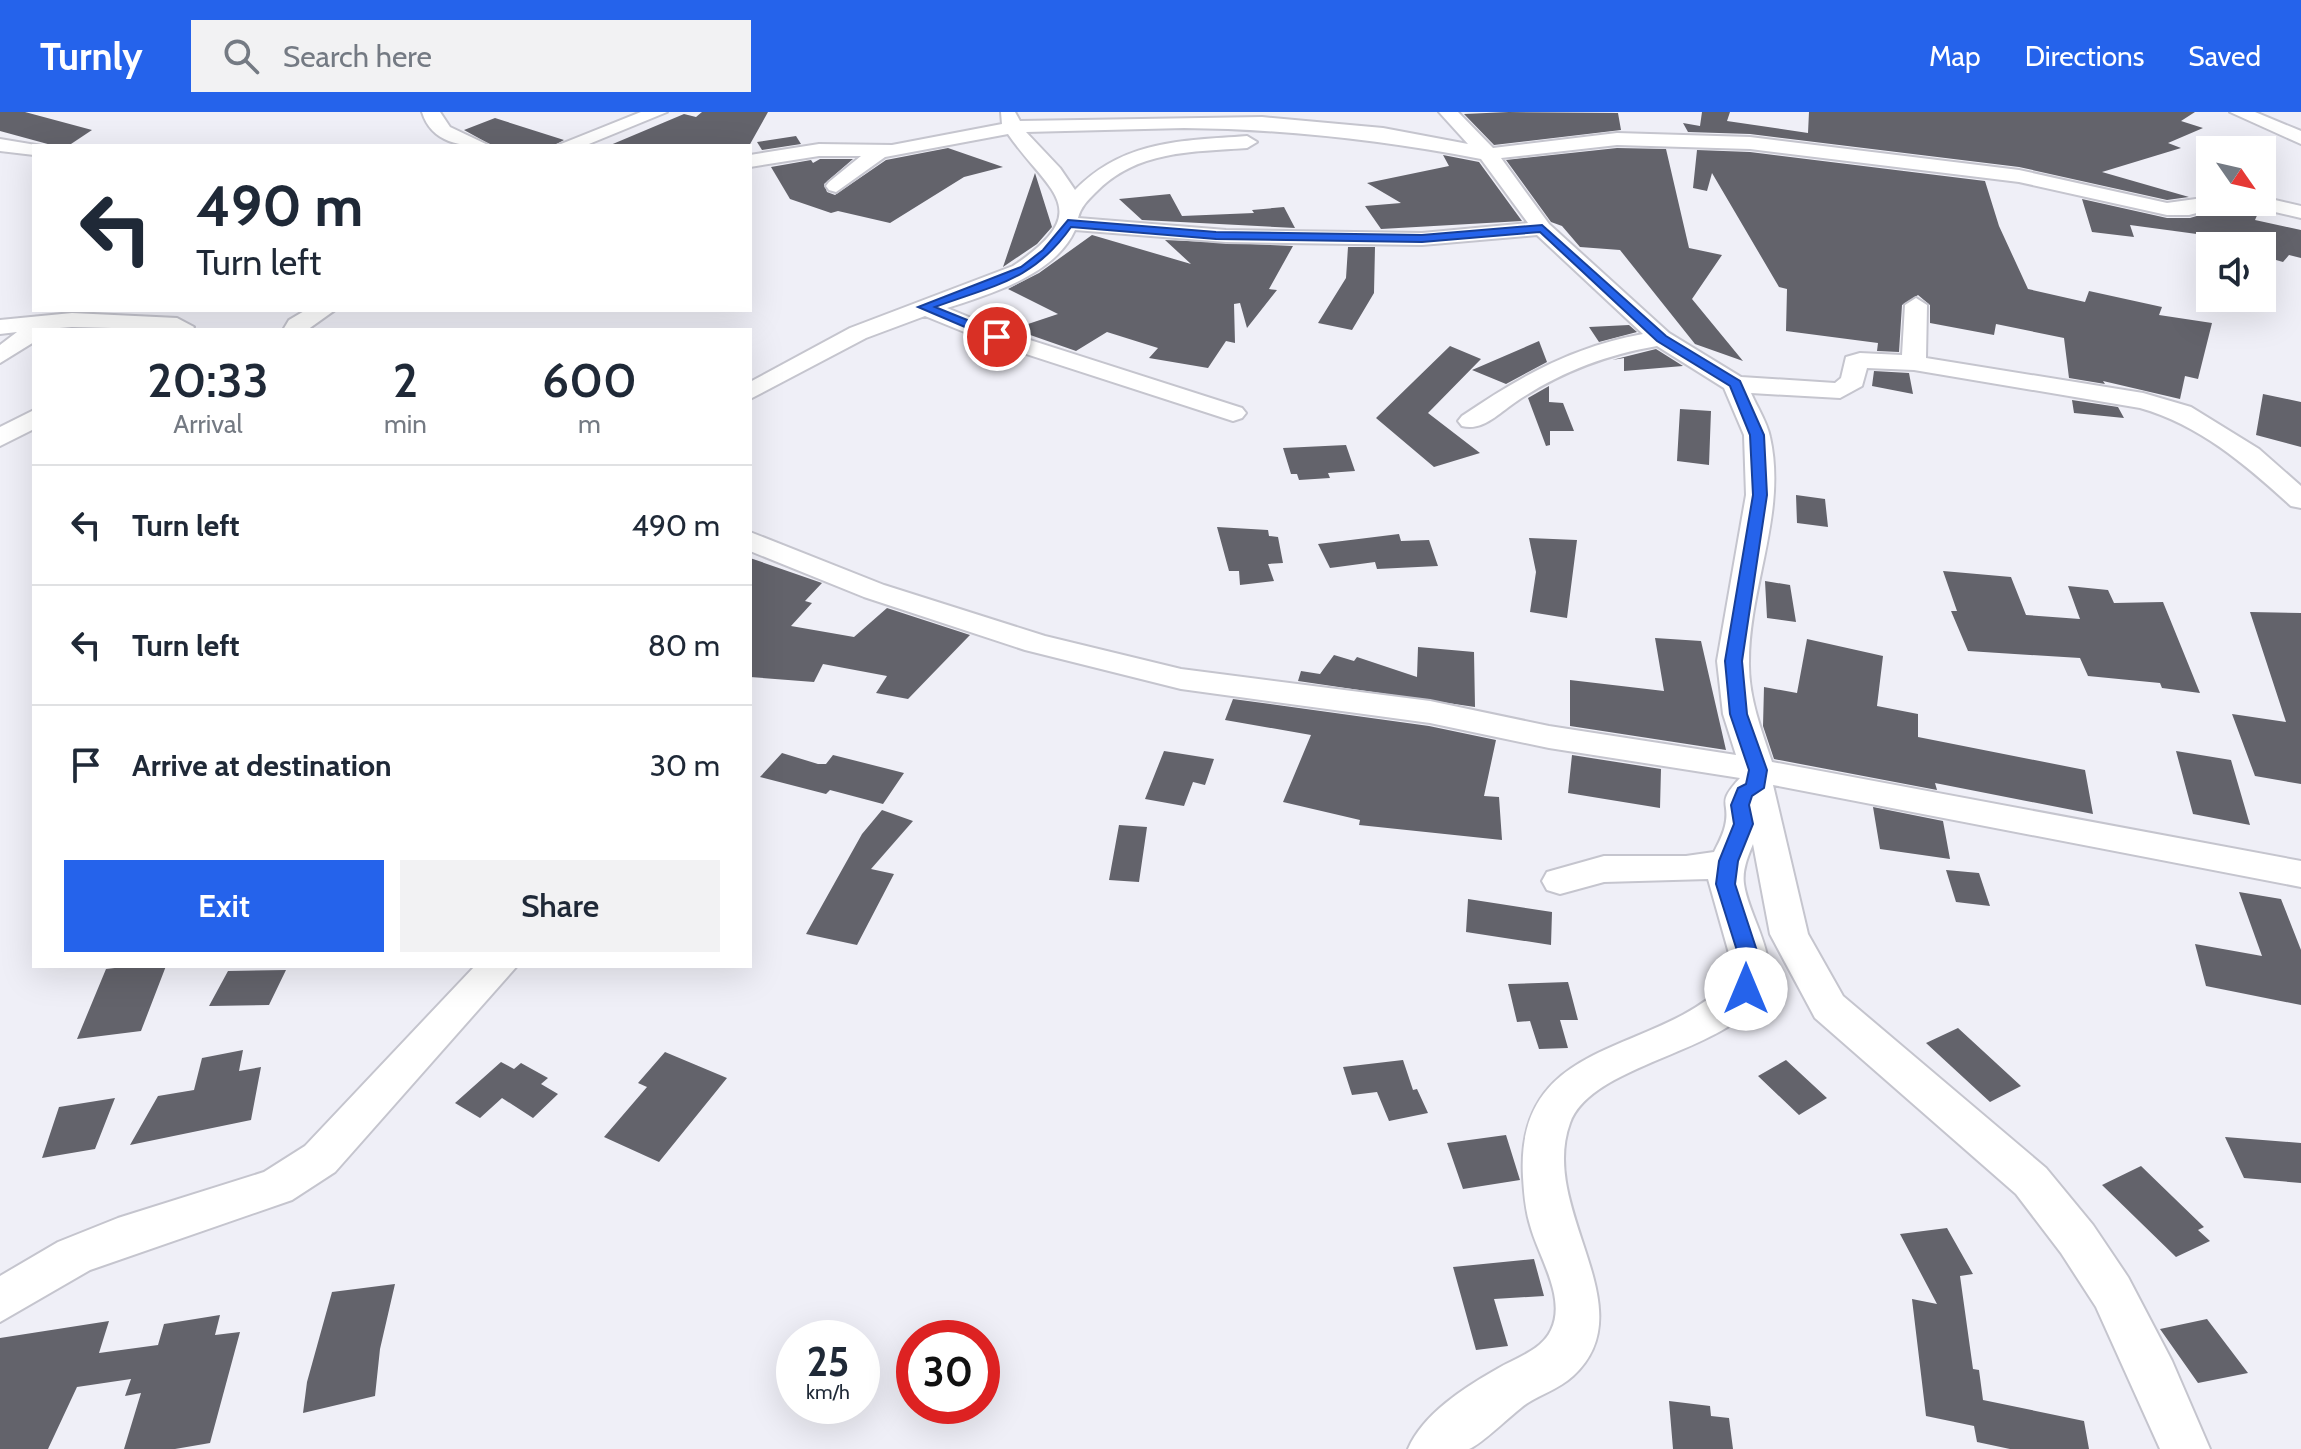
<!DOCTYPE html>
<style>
:root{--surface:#fff;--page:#f2f2f3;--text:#1f2937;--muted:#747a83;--line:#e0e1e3;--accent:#2563eb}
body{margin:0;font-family:Cabin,sans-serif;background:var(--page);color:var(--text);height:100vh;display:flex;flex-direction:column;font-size:30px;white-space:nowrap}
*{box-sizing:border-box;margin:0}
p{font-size:26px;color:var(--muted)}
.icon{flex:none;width:44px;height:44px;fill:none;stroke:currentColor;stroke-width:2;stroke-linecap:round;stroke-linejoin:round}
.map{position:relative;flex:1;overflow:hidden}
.drawer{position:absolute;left:32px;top:216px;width:720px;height:640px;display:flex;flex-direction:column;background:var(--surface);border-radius:0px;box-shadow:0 8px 32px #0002}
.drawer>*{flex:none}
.guide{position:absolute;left:32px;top:32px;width:720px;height:168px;border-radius:0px;box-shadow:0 8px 32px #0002;background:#fff;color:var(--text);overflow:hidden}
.needle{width:52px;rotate:124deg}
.controls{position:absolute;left:2196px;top:24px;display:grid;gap:16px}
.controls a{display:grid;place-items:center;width:80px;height:80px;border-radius:0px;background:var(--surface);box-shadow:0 8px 32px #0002;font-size:40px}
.speed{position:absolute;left:776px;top:1208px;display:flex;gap:16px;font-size:40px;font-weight:700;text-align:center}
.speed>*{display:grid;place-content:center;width:104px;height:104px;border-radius:50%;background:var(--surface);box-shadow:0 8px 32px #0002;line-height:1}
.speed small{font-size:20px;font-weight:400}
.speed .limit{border:12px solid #d22;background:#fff;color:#111}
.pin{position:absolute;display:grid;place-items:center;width:68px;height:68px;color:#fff;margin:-34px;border:4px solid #fff;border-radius:50%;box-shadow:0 2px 8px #0007}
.me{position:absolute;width:88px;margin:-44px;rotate:0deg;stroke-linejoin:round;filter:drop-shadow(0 0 6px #0008)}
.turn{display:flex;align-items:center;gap:28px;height:168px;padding:0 32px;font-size:36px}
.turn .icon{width:104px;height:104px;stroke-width:2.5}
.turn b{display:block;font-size:56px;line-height:68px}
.eta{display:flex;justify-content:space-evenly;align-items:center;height:136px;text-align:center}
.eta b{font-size:48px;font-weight:600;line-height:56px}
.action{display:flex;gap:16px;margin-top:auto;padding:16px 32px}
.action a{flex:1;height:92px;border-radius:0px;background:var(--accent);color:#fff;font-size:32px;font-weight:600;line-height:92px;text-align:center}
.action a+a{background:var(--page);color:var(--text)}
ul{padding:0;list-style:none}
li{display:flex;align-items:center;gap:24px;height:120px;padding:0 32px;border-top:2px solid var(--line)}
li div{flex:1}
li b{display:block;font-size:30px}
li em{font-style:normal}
header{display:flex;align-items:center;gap:48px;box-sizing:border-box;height:112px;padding:0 40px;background:var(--accent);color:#fff}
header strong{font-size:38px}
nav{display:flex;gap:44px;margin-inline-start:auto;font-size:28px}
.search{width:560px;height:72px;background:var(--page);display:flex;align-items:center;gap:20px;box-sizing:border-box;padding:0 28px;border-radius:0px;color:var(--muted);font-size:30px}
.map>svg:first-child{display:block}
</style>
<header>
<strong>Turnly</strong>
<div class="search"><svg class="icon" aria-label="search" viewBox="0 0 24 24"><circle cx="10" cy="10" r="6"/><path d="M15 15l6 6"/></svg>Search here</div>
<nav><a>Map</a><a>Directions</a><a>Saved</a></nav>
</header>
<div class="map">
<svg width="2301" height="1337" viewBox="0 0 2301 1337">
<rect width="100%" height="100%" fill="#efeff7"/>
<!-- building -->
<path fill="#63636b" d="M0,0H25L92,18L68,34H55L0,19Z
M702,0H768L749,34H608L684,2L696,5Z
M1509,0L1618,1L1621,18L1494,33L1464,2Z
M1702,0H1730L1727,9L1808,21L1809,0H2195L2181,9L2203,16L2168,31L2181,36L2102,60L2189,85L2167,88L2019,55L1750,22L1688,20L1683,11L1700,14Z
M495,6L564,28L553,34H493L464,18Z
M796,24L801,32L762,38L757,30Z
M948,36L1003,55L964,65L890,111L838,99L831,101L790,87L771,55L811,48L813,51L820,47H853L824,72L827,80L835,83L886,48Z
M1617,36L1666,37L1689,136L1722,143L1692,187L1743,249L1695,232L1620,138L1580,135L1562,114L1551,110L1506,48Z
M1697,38L1750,40L1985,69L1999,114L2028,177L2085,190L2089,179L2162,195L2159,203L2212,211L2198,267L2185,264L2180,287L2103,269L2105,272L2069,266L2064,226L1996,212L1994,223L1930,211V193L1918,183L1902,193L1899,240L1877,239L1878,231L1786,219L1787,177L1779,175L1712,61L1707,79L1693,76Z
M1443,43L1479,50L1522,109L1381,117L1365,94L1401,91L1367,71L1449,54Z
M1035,61L1052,115L1037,132L1003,155Z
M1170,82L1182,104L1254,101L1252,98L1284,95L1295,116L1142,108L1119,87Z
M2082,87L2167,106H2190L2243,90L2248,97L2259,99L2255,108L2301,118V146L2289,143L2283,150L2262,144V134H2214L2219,125L2130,113L2134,125L2092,120Z
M1092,123L1191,152L1165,128L1293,134L1269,177L1277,178L1247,216L1240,191L1234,192L1235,231L1226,229L1208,256L1149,246L1158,236L1107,220L1076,239L1013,217L1058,202L1008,177L1039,161Z
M1348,135H1375L1374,181L1352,218L1318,211L1346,166Z
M1629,213L1637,220L1599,230L1589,215Z
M1539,229L1547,250L1506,272L1472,258Z
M1450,234L1481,247L1428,301L1480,341L1434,355L1376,306Z
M1656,237L1683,254L1624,259V246L1612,248Z
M1874,259L1909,261L1913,282L1872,274Z
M1549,274V290L1563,291L1574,319H1550V333L1546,334L1528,286Z
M2263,282L2301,290V335L2256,323Z
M2072,288L2118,295L2124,306L2074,301Z
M1680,297L1711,299L1709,353L1677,349Z
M1346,333L1355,359L1328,361L1330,366L1299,368L1297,362H1291L1283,336Z
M1796,383L1825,387L1828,415L1797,411Z
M1217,415L1268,418L1269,424L1278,425L1283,451L1268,452L1274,469L1240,473L1239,459H1229Z
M1399,422L1401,429L1429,428L1438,454L1377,457L1375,450L1330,456L1318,432Z
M1529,426L1577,428L1567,506L1530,500L1536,460Z
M750,446L822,471L805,489L812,491L791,514L854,525L887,496L970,523L908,587L876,581L887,564L823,552L814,570L750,565Z
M1943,459L2011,465L2026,503L2080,507L2068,474L2108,478L2114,491L2163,490L2200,581L2162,576L2160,571L2088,564L2080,546L1968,539L1951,499H1957Z
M1765,469L1790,473L1796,510L1767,506Z
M2250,500L2301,501V672L2255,664L2232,602L2286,610Z
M1655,526L1701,529L1726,638L1570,614V568L1664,579Z
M1807,527L1883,544L1877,594L1918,602V625L2085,658L2093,702L1935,671L1937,678L1774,647L1763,614L1764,575L1797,581Z
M1418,535L1474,540L1475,595L1298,569L1301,559L1320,562L1334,543L1354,549L1357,545L1417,565Z
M1233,587L1429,614L1496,628L1484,684L1499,685L1502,728L1359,713L1360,708L1283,690L1311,623L1225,608Z
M1164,639L1214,647L1205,673L1193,670L1184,694L1145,687Z
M2176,639L2231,648L2250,713L2193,702Z
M782,641L818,652H826L833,643L904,661L883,692L830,678L826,682L760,665Z
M1572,643L1661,657L1660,696L1568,681Z
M1873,695L1943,709L1950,747L1880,737Z
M882,698L913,709L871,757L894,762L857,833L806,822L862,722Z
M1119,713L1147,715L1139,770L1109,768Z
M1946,758L1979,761L1990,794L1956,790Z
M2239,780L2281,787L2301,838V893L2206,874L2195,832L2262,844Z
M1468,787L1552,800L1551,833L1466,820Z
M132,854H166L141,919L77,927L106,857Z
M286,858L269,893L209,894L228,859Z
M1568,870L1578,908H1560L1568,936L1539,937L1530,909L1517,910L1508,872Z
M1958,916L2021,974L1990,990L1926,931Z
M243,938L239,959L261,955L251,1008L130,1033L158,984L194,978L202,946Z
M665,940L727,966L659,1050L604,1025L647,975L638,971Z
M1403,948L1413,978L1417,977L1428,1001L1389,1009L1377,980L1352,983L1343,955Z
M1786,948L1827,986L1799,1003L1758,964Z
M501,950L514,957L521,951L548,966L541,972L558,982L533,1006L502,986L480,1006L455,991Z
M115,986L95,1037L42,1046L59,995Z
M1506,1023L1520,1068L1463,1077L1447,1031Z
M2225,1025L2301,1031V1071L2244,1066Z
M2141,1054L2204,1115L2198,1118L2210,1129L2176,1145L2102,1073Z
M1947,1116L1973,1162L1960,1164L1973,1257L1979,1258L1983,1288L2084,1309L2089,1337H2010L1977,1330L1974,1314L1926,1304L1912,1187L1937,1192L1900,1122Z
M1534,1147L1544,1184L1494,1187L1508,1234L1476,1238L1453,1155Z
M395,1172L380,1237L375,1284L303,1301L307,1270L332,1180Z
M220,1203L215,1223L240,1220L210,1331L175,1337H124L141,1281L125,1284L131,1267L77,1275L48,1337H0V1226L109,1209L99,1241L158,1233L164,1212Z
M2207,1207L2248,1261L2198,1271L2160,1217Z
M1669,1289L1710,1294L1711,1304L1729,1306L1733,1337H1673Z"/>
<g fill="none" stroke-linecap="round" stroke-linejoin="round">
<defs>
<path id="street" d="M422,0H440L450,15L490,34C461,34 432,32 422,0Z
M641,0H667L584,34H556Z
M1001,0H1015L1020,9L1262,5L1383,16L1468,32L1439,0H1458L1493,36L1617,21L1750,25L2019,58L2167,91L2210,85V90H2226L2223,94L2189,103H2167L2019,70L1750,37L1617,33L1501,46L1549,112L1669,221L1741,265L1835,271L1841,266L1846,245L1860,241L1902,243L1905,193L1916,186L1927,193L1926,246L2143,281L2191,295L2259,337L2301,374V396L2291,394C2246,353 2200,313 2140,296L1914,258L1867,256L1862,274L1840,286L1751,281C1757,295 1767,310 1770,325C1787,400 1749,475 1749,549C1748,584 1761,617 1772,650L2301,749V775L1773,673L1808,822L1843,884L2046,1056L2093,1113L2128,1165L2172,1249L2210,1337H2160L2096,1195L2061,1141L2016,1082L1815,906L1770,822L1753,732C1748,744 1742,758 1744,772C1749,808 1786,853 1759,888C1719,942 1591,953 1570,1011C1538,1098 1647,1196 1573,1264C1559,1277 1541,1282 1526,1292C1512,1302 1481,1333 1469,1337C1457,1337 1423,1337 1408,1337C1423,1302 1465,1275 1497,1257C1515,1246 1541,1239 1551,1218C1567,1186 1538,1144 1530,1113C1525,1097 1524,1081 1523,1065C1515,924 1653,945 1727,871L1730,845L1708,767L1604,770L1560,782L1547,778L1542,769L1547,760L1604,744H1686L1714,740C1718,732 1723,723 1725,714C1731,689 1715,693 1740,666L1549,636L1430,611L1181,577L1025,538L864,485L750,439V420L884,473L1045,524L1181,557L1430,589L1549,614L1736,643L1723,602L1717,549L1746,383L1744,323L1724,276L1657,234C1605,243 1561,260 1517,289C1500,300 1483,320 1462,314L1458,309L1462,304C1519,265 1574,234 1643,222L1537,123L1422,133L1226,130L1075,118C1055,163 990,182 947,196L1005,220L1242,296L1246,301L1242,306L1233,309L989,230L925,204L866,226L750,287V270L850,216L1013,154C1098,97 1048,80 1008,22L885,45L836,80L829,78L826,74L829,70L861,44H819L750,55V43L819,32L892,33L1002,12ZM1184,16C1285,17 1382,28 1481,47L1528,111L1422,121L1226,118L1078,106C1081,95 1087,89 1095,81C1136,38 1192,40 1247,36L1257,30L1247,24C1181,29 1124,28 1075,78L1060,56L1026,20Z
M2230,0H2255L2301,19V32Z
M0,27L42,34H34V43L0,39Z
M2262,85L2301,94V106L2249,94L2246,90H2262Z
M306,198H335L307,218H283L289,208Z
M72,201L177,206L194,215L192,218L72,215L34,218V230L0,251V233L17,220L0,222V208Z
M34,298V317L0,334V315Z
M475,854H517L335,1060L292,1088L90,1158L0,1210V1164L58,1130L118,1106L264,1060L305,1034Z"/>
</defs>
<!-- street casing -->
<use href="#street" stroke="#c5c5ce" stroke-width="4"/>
<!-- street -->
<use href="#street" fill="#fff" fill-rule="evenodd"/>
</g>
<!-- route -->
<path fill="#2563eb" stroke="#184099" stroke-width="2" d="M1068,108L1216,120L1422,123L1542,113L1666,224L1740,269L1764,323L1767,383L1742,549L1747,602L1767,658L1764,676L1752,684L1749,693L1753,712L1738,749L1735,772L1759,845L1754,882L1746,885L1736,877L1739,845L1716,772L1719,749L1734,712L1731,693L1738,676L1746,672L1749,658L1730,602L1725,549L1753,383L1750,323L1730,274L1657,229L1540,120L1422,130L1216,127L1071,115C1033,169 994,173 935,195L1002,222V227H993L918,195L1021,155L1043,138Z"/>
</svg>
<div class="controls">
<a><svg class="needle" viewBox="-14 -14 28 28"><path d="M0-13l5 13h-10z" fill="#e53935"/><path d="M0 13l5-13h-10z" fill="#747a83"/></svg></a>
<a><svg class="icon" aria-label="sound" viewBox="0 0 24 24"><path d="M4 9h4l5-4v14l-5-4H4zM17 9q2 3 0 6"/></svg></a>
</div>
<div class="speed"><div>25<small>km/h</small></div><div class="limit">30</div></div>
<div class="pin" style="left:997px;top:225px;background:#d93025"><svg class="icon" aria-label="arrive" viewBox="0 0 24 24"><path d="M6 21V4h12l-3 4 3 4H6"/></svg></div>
<svg class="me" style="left:1746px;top:877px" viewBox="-20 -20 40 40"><circle r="19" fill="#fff"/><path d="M0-13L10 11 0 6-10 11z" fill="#2563eb"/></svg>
<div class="guide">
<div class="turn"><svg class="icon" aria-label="left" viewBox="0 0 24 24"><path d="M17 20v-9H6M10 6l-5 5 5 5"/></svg><div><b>490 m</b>Turn left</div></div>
</div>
<section class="drawer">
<div class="eta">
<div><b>20:33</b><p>Arrival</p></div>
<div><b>2</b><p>min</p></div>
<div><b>600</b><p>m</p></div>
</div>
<ul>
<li><svg class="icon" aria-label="left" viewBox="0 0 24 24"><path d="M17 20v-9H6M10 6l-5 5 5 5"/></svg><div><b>Turn left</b></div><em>490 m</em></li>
<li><svg class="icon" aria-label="left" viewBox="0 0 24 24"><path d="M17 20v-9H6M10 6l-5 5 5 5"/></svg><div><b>Turn left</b></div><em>80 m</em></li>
<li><svg class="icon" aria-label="arrive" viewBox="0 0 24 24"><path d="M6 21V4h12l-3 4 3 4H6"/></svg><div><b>Arrive at destination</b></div><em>30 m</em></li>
</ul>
<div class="action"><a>Exit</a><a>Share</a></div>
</section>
</div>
